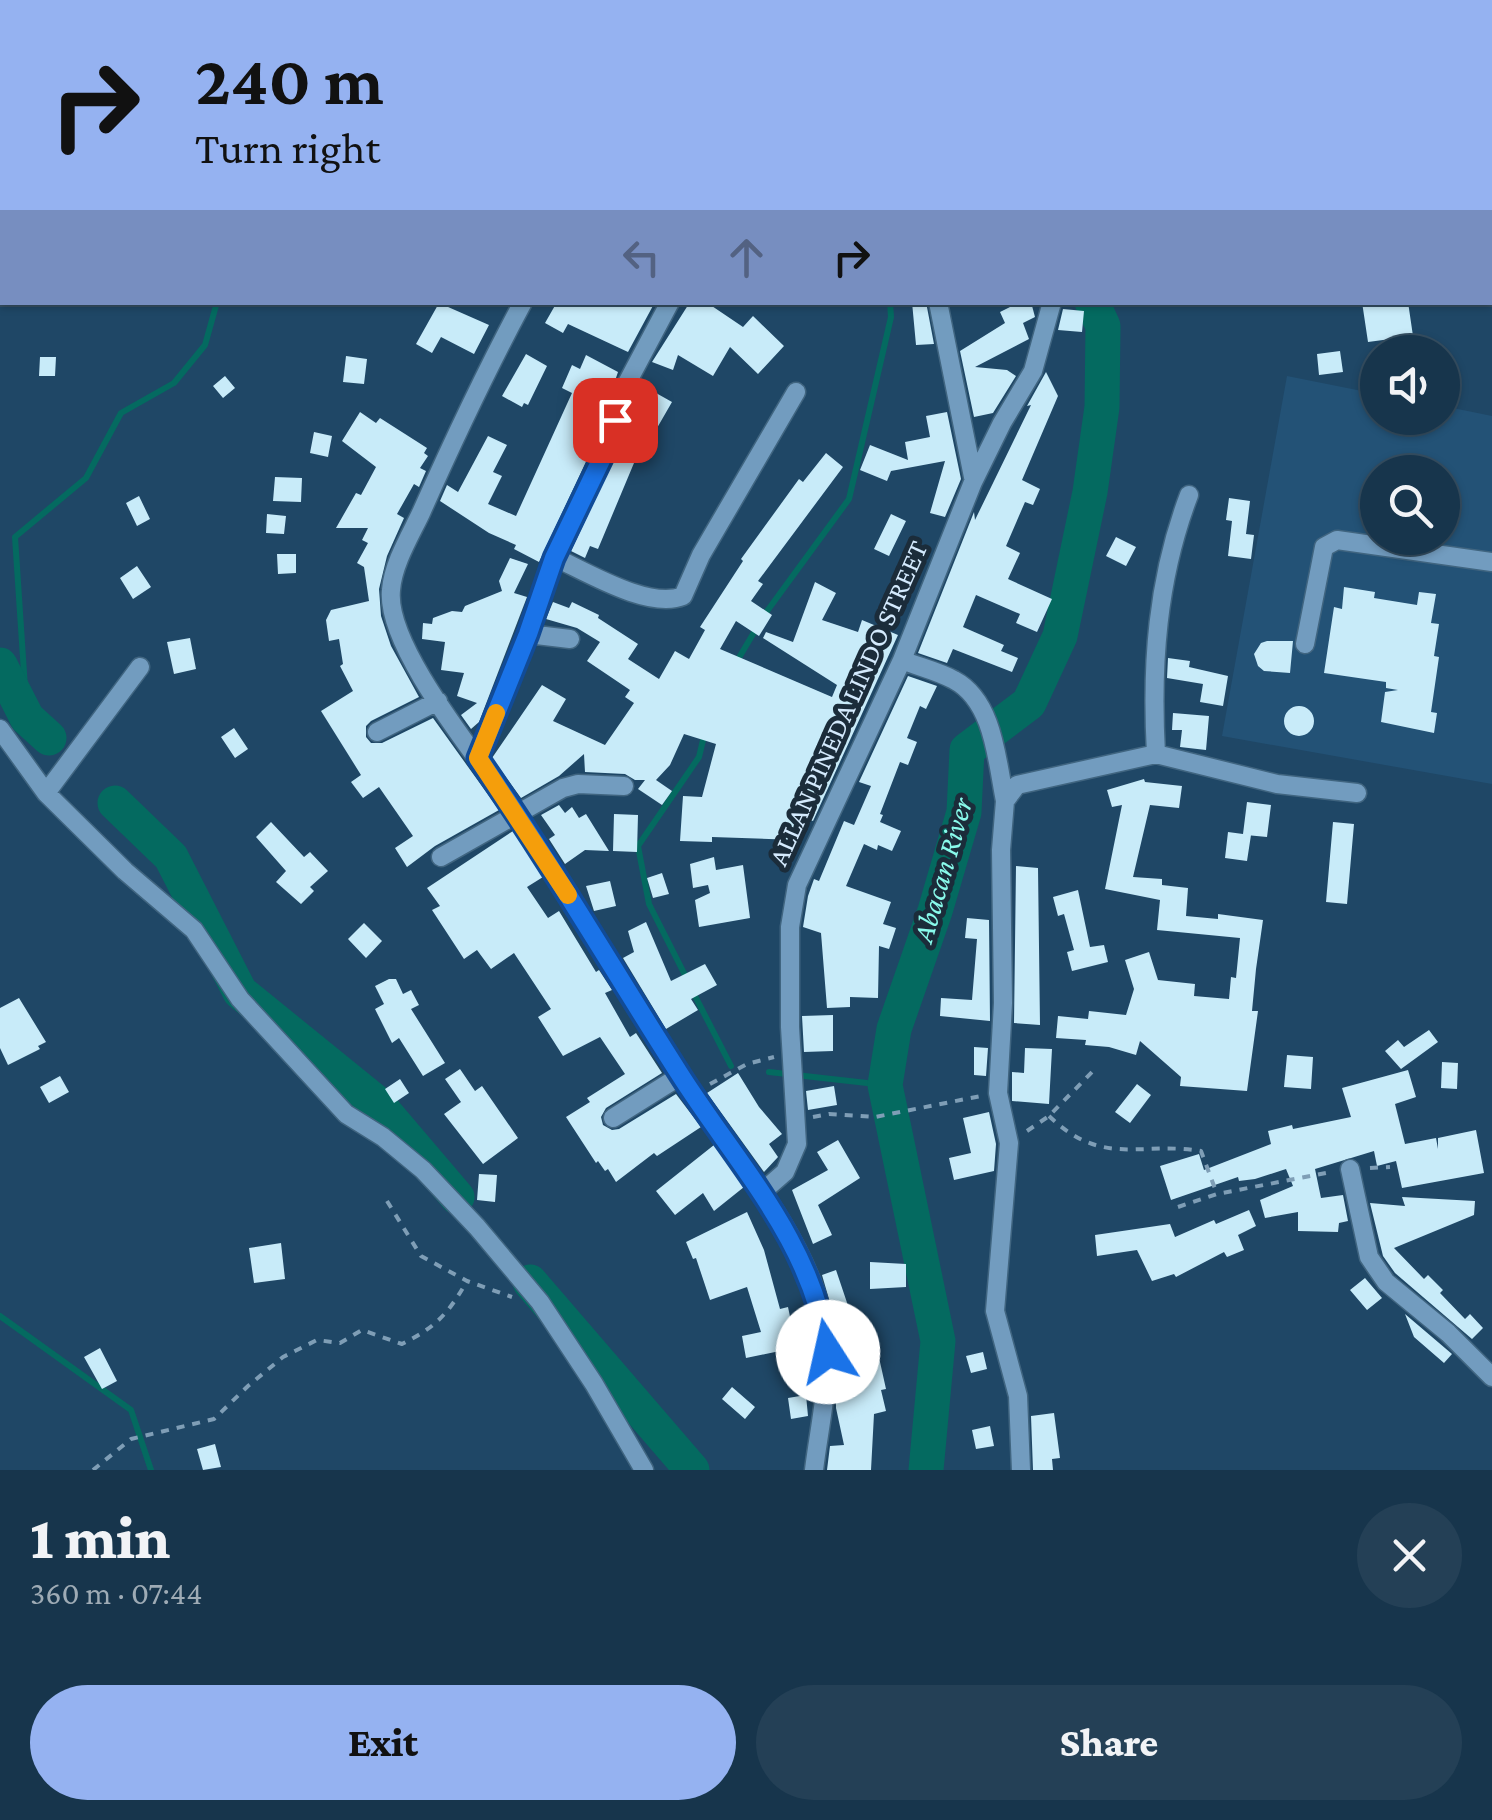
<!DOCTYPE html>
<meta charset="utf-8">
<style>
:root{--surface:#17354c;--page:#244056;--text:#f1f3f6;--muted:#9eabb5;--line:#365064;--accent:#95b2f1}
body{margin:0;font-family:"Crimson Pro",serif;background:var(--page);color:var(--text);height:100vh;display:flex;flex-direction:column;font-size:38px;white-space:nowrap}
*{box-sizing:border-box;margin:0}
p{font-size:32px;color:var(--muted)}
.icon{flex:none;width:55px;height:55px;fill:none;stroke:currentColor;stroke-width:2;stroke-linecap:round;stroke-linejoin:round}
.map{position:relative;height:1470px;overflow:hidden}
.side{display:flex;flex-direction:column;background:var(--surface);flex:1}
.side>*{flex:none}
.guide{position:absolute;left:0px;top:0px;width:1492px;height:305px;box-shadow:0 2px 8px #0004,0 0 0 2px var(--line);background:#95b2f1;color:#111;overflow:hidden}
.controls{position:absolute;left:1360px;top:335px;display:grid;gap:20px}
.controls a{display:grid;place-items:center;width:100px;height:100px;border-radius:50%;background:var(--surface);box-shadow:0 2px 8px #0004,0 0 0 2px var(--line);font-size:50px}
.pin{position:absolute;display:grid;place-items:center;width:85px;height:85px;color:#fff;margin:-42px;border-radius:20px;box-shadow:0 5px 15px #0006}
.me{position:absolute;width:110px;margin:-55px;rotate:350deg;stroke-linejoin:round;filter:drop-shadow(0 0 8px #0008)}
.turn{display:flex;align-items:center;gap:35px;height:210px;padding:0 30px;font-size:45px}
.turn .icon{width:130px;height:130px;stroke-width:2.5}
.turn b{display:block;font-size:70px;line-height:85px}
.lanes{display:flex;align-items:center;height:95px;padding:0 30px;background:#0003;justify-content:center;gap:50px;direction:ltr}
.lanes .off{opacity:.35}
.round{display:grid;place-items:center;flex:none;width:105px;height:105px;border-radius:52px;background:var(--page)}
.head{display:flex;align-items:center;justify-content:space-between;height:170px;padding:0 30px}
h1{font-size:60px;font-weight:800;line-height:75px}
.cta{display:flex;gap:20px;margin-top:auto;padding:20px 30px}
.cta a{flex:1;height:115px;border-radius:60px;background:var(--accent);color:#111;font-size:40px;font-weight:800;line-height:115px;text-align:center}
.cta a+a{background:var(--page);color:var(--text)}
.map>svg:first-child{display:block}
</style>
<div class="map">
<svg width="1492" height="1470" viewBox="0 0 1492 1470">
<rect width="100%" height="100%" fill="#1f4766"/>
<!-- built -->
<path fill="#235276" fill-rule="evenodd" d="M1287,376L1377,394L1378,418H1442L1443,406L1492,416V784L1222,736ZM1378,472H1442V538H1378Z"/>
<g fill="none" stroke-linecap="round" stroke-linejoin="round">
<!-- stream -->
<path stroke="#046a60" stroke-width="6" d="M794,0L795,2
M410,2V0
M762,618L849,499L891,317L890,302
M737,661L756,629
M27,718L15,537L86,478L121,413L174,383L205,345L217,302
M687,979L649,904L638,846L699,757L704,736
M692,990L731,1066
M769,1072L885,1085
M0,1316L131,1410L151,1470"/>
<!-- river -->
<path stroke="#046a60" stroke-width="35" d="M1089,2L1091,0
M0,665L27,718L49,738
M115,803L171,857L240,992L377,1103L457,1197
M530,1282L692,1470
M926,1470L938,1341L885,1085L894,1029L935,911L964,812L967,750L1029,703L1060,636L1090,492L1102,407L1103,326L1092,302"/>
</g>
<!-- building -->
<path fill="#c8ebf9" d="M557,302H655L628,352L568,324L563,333L545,323Z
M690,302H706L743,327L753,316L784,346L758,374L730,347L713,376L678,355L673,370L652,362Z
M912,302H926L934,344L916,345Z
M1010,302H1031L1035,317L1023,323L1029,339L975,367L1007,370L1016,376L993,413L974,417L960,351L1005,323L1000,312L1010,307Z
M1362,302H1408L1413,336L1368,342Z
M439,303L489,325L474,354L441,337L432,353L416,344Z
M1063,309L1084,311L1082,332L1058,330Z
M1340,351L1343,372L1319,375L1317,354Z
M526,354L547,366L528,405L524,403L522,407L502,396Z
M586,355L618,372L591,451L539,562L514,549L516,545L489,533L440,501L447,485L458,492L488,436L507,445L493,472L502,476L488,504L516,516L572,393L562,388L572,365L580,369Z
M346,356L367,359L364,384L343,382Z
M40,357H56L55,376H39Z
M1046,372L1058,396L1022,480L1040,489L1033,505L1025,502L1006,546L1020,553L1008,579L1052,599L1037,632L1016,623L1020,614L976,595L963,627L1004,645L1001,651L1018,658L1012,672L953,649L947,663L918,653L974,512L975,520L1031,405L1027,406Z
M225,376L235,388L223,398L213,386Z
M640,384L672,402L638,461L625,453L644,422L630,414Z
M360,412L376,423L380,418L427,448L424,453L428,456L420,468L426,471L419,487L414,484L397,514L404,518L387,556L379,589L381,616L391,646L419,697L371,721L366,726V737L371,743H382L433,718L499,810L435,846L407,867L395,848L413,836L379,787L363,798L351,782L361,775L321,711L353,691L340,666L343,664L339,639L329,641L326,620L331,610L369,601L364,567L357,563L368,543L362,540L368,528H336L356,493L361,495L376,467L342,441Z
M947,412L961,479L945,517L930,513L945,461L891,471L887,481L860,470L870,445L908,460L905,442L930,437L926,416Z
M314,432L332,436L328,457L310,453Z
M826,453L843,467L758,581L763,584L751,601L772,615L759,636L736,621L720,649L832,697L837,685L763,638L766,632L793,642L815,582L836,593L822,620L858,632L862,620L898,635L813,821L799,816L796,840L712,837V842L680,841L683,796L702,797L716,744L684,734L670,765L656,780L672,791L662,805L638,789L645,780H635L625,774L585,772L584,754L559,776L521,798L492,758L542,685L566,699L553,721L605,745L634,703L625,697L630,690L587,661L600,642L577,628L546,619L553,602L569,608L572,602L599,615L598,618L638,644L628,659L659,679L675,651L689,659L705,630L700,627L743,561L741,559L799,479L803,482Z
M616,455L634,463L598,549L590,546L585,558L571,551Z
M275,477L302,478L301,502L273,501Z
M139,496L150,519L137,526L126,503Z
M1229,498L1250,501L1246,534L1254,535L1251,559L1228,556L1232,521L1226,520Z
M267,514L286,516L284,534L266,533Z
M891,514L906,521L889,556L874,549Z
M1116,537L1136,547L1126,566L1106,556Z
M277,554H296V573L278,574Z
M510,558L528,564L514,593L527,597L479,722L471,729L461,715L477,703L457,696L464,673L441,670L445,642L422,639L423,623L432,624L433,618L452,611L462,612L465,606L502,591L499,581Z
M137,566L151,587L133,599L120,578Z
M1344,587L1375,592L1374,598L1417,605L1419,592L1436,594L1431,623L1439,624L1434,656L1439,657L1431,712L1437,713L1434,733L1381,722L1385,692L1398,690L1386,688V682L1324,673L1334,607L1342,609Z
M190,638L196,669L174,674L167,642Z
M1267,641H1293L1290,673L1264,671L1258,666L1254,654L1261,643Z
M1168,658L1190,661L1189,667L1228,676L1223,706L1200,702L1203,684L1167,678Z
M908,676L937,686L926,709L920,706L907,738L917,742L908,765L900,762L880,814L883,815L880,822L901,831L892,851L878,845L877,850L864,844L846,886L891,902L883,924L896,928L889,949L879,946L878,998L850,997V1007L827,1008L821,933L803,927L808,896L814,879L819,881L844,821L854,825L871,786L859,782Z
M1284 721a15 15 0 1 1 30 0a15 15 0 1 1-30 0Z
M1173,713L1209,716L1206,750L1180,747L1182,730H1172Z
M234,728L248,749L235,758L221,737Z
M1144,779L1145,782L1182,786L1179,808L1150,805L1133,877L1162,879V885L1188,888L1186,916L1218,919V914L1263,920L1256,969L1252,1011H1258L1247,1091L1180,1086L1181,1077L1140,1041L1136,1055L1109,1047L1085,1045L1086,1040L1056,1038L1058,1016L1088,1019L1089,1011L1126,1015L1134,989L1125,960L1149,952L1158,980L1195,984L1194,996L1229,999L1231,977L1236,978L1240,938L1157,930L1160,900L1105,889L1122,805L1112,807L1107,790Z
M1247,802L1271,805L1267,837L1246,835H1251L1247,861L1225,858L1228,832L1243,834Z
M559,805L565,813L572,807L579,818L586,814L609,851L585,850L565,864L549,839L555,835L541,815Z
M614,814L638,815L637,852L613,851Z
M271,822L304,857L310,852L328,871L310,887L314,891L301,904L276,882L286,871L256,837Z
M1333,822L1354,824L1347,904L1326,902Z
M513,831L543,877L527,887L548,918L559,911L596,972L599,970L612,990L605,993L630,1037L636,1033L662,1073L606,1108L601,1117L603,1125L612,1130L619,1129L676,1094L701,1127L657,1156L654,1153L616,1182L608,1169L605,1171L598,1161L596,1163L566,1117L590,1102L587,1098L625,1074L600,1037L563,1056L538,1017L551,1009L514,953L491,969L477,950L464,959L432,910L440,906L427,888Z
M714,857L716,870L743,865L750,918L699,927L695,900L710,893L708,885L693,888L690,864Z
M1016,866L1038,868L1040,1025L1014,1023Z
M662,873L669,894L653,898L647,878Z
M610,881L616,906L594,911L586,886Z
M1078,890L1090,947L1104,945L1108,962L1072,971L1067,952L1074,950L1064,914L1058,916L1053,897Z
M967,918L989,920L990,1021L940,1016L941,998L972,1000L977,939L965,938Z
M646,922L671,981L705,964L717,985L691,999L698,1010L666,1029L623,958L634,952L628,931Z
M364,923L382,941L366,958L348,939Z
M389,979H396L403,994L411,990L419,1005L411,1009L445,1063L423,1076L399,1038L392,1043L375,1009L384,1004L375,986Z
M19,998L46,1042L38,1046L40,1049L8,1065L0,1048V1008Z
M833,1015V1051L804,1052L802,1016Z
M1429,1030L1438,1042L1401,1069L1385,1051L1398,1040L1404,1047Z
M974,1047L988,1048L986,1076L974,1075Z
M1025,1048L1052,1049L1049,1104L1012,1101V1072L1024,1073Z
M1287,1055L1313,1057L1311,1089L1284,1087Z
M1442,1062L1458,1063L1457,1089L1441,1088Z
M460,1069L475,1091L482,1086L518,1138L483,1164L444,1114L461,1102L445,1079Z
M1408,1070L1416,1097L1395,1104L1405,1144L1436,1138L1438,1149V1138L1476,1130L1484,1173L1402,1188L1396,1161L1377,1166L1374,1151L1315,1169L1321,1198L1343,1195L1348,1221L1339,1223L1338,1232L1298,1231V1212L1265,1218L1260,1200L1293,1186L1286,1169L1255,1179L1239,1181L1238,1177L1171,1200L1160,1166L1199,1154L1204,1170L1271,1144L1268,1131L1292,1125L1293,1129L1351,1117L1342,1088Z
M738,1073L759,1107L782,1134L769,1144L778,1157L764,1172L707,1093Z
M60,1076L69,1092L49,1103L40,1087Z
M400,1079L409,1093L394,1103L385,1089Z
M1137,1084L1151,1095L1130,1123L1115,1112Z
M834,1086L837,1105L808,1110L806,1091Z
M989,1112L996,1144L994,1171L954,1180L949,1158L971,1153L963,1118Z
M838,1140L860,1178L818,1205L832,1235L813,1244L792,1190L828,1170L817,1152Z
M714,1145L744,1187L714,1211L703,1193L675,1215L656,1191Z
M479,1174L497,1175L495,1202L477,1200Z
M1402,1197L1475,1201L1474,1215L1394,1248L1424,1279L1428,1275L1443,1290L1440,1293L1465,1319L1470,1314L1483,1328L1472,1339L1395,1273L1383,1256L1370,1203L1405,1206Z
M1249,1210L1256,1226L1238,1235L1244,1250L1227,1257L1224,1252L1176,1277L1174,1274L1152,1281L1137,1250L1097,1256L1095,1235L1170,1224L1175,1237L1214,1220L1216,1224Z
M747,1212L764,1250L780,1309L788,1307L792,1326L796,1325L799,1347L746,1358L742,1336L761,1332L747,1287L710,1300L696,1258L693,1259L686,1242Z
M281,1243L285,1279L254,1283L249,1248Z
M870,1262L906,1264V1287L870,1289Z
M836,1270L869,1368L870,1345L876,1344L886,1389L881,1390L886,1411L874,1414L871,1470H827L830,1446L844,1445L836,1408V1402L844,1400L839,1377L838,1330L822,1275Z
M1365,1278L1382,1298L1367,1310L1350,1290Z
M1405,1314L1452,1354L1444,1363L1414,1337Z
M100,1348L117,1381L102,1389L84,1357Z
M983,1352L987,1369L971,1373L966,1356Z
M732,1387L755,1407L745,1419L722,1399Z
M806,1395L808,1416L791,1419L788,1398Z
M1054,1413L1060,1458L1052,1459L1053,1470H1033L1031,1416Z
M990,1426L994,1446L976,1449L972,1430Z
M215,1444L221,1467L203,1470L197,1449Z"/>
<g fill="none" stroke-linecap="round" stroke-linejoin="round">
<defs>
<path id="minor" d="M690,2L691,0
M983,2L985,0
M1322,2L1327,0
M1490,80L1492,81
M523,302C486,371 453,441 421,513C410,536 393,564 391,590C385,648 482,762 515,811C574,896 623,987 679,1074C728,1150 798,1223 822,1313C835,1362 820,1420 814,1470
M938,302L973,477
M554,557C587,572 649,610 683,596L701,555L796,392
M528,634L570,639
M1305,644L1324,547L1337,540L1492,562
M902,660C919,667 938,671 954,680C994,701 997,762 1005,801
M0,729L46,793L125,871L194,930L240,999L346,1114L383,1137L423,1170L477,1227L540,1302L594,1384L644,1470
M377,732L438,701
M1156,754C1151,665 1157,579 1189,495
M478,758L528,634L554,557L603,456L627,383L670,302
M46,793L140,667
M441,857L563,788L578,784L624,786
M613,1118L680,1076
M1350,1169L1369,1257L1386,1282L1448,1333L1492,1377
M761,1193L785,1172L797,1144L790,1027V927L797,885L902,660L973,482L1002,423L1033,371L1052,302
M1021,1470L1018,1396L995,1311L1009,1143L998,1093L1003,1003L1001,850L1005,801L1017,785L1156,754L1277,784L1357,793"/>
</defs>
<!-- minor casing -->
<use href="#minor" stroke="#406580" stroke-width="21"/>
<!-- path -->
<path stroke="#7f9eb6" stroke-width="4" stroke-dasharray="8 8" stroke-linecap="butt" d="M710,1084L747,1064L774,1057
M1049,1116C1103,1168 1140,1141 1201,1151L1217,1194
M813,1117L829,1114L875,1117L981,1096
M1027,1131L1049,1116L1093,1071
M1370,1168L1390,1167
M387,1201L421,1256L467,1281L512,1297
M1178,1207L1217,1194L1331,1172
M93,1470L131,1439L214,1419L248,1386L283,1357L317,1340L340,1343L362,1330L402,1344C436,1327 448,1314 467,1281"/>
<!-- minor -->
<use href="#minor" stroke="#729cbf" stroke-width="18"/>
</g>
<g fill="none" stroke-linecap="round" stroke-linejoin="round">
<defs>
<path id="route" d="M615,420L603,456L554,558L528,634L478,758C549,860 612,968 679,1073C736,1163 813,1242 828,1352"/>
</defs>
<!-- route casing -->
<use href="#route" stroke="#114b97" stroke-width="25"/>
<!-- route -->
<use href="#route" stroke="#1a73e8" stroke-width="18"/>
<!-- slow -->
<path stroke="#f59e0b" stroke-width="18" d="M496,713L478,758L568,895"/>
</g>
<g text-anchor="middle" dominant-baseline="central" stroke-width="10" stroke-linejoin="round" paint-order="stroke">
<!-- street labels -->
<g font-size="28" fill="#d4eafd" stroke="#1b2c3a">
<text transform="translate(848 703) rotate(-66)">ALLAN PINEDA LINDO STREET</text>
</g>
<!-- water labels -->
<g font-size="30" font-style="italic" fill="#89faeb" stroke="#1b2c3a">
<text transform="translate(942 870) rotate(-74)">Abacan River</text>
</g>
</g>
</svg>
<div class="controls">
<a><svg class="icon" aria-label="sound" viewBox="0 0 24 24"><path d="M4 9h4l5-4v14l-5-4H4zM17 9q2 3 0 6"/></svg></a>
<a><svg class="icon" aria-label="search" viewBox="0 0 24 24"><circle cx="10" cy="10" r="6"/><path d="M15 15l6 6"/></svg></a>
</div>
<div class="pin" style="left:615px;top:420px;background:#d93025"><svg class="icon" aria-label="arrive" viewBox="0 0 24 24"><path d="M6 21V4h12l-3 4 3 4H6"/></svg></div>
<svg class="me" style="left:828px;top:1352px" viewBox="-20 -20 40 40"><circle r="19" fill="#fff"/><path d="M0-13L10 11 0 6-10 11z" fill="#1a73e8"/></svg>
<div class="guide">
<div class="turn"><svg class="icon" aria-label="right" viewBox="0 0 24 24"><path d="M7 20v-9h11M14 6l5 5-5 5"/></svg><div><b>240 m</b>Turn right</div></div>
<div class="lanes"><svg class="icon off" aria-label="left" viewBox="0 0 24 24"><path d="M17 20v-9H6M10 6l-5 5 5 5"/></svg><svg class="icon off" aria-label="ahead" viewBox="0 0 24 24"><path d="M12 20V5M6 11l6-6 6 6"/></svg><svg class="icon" aria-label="right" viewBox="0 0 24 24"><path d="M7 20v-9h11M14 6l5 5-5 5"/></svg></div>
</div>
</div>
<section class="side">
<div class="head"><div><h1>1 min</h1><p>360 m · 07:44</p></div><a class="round"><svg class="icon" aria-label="close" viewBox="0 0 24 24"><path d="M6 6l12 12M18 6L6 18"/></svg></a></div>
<div class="cta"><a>Exit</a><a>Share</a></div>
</section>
